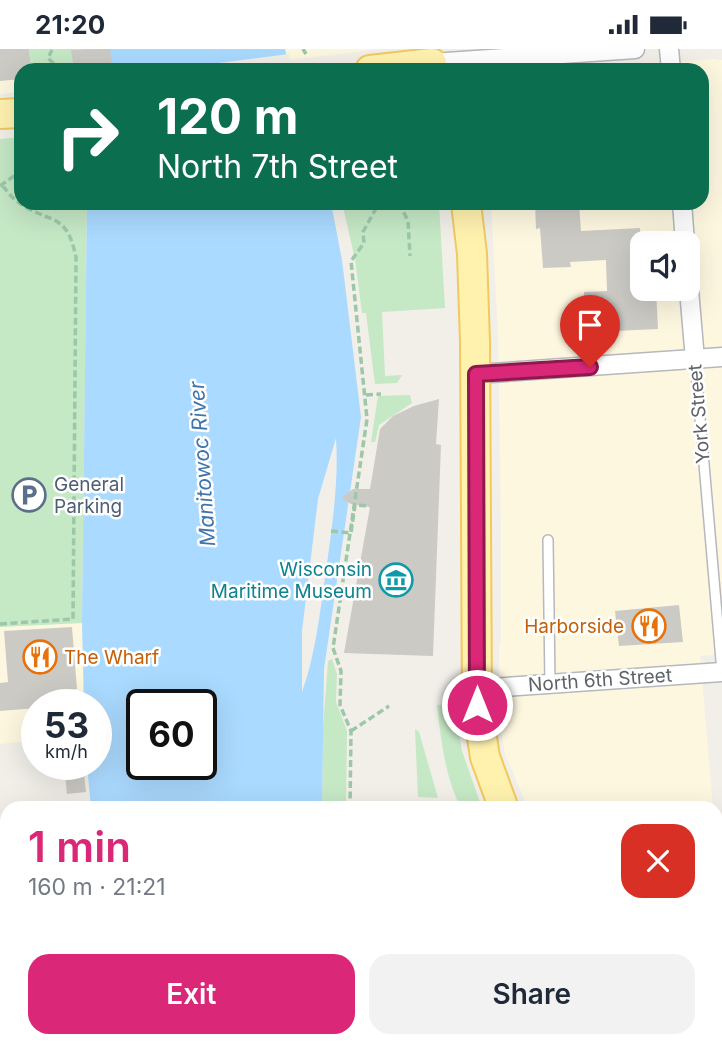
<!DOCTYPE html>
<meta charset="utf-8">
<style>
:root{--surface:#fff;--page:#f2f2f3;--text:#1f2937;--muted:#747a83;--accent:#db2777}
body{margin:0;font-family:Inter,sans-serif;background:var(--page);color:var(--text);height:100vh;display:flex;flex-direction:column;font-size:26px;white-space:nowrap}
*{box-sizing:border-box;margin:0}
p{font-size:23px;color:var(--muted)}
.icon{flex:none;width:38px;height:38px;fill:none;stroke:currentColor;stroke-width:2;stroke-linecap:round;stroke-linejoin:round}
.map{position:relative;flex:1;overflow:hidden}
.details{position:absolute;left:0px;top:752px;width:723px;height:247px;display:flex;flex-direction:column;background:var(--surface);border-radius:21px 21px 0 0;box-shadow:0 7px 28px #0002}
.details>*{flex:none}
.top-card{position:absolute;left:14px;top:14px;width:695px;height:147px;border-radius:21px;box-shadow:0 7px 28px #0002;background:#0b6e4f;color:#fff;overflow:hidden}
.controls{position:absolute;left:630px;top:182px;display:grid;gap:14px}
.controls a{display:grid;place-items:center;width:70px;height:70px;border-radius:14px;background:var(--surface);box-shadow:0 7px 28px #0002;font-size:35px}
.speed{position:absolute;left:21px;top:640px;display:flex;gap:14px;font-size:35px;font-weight:700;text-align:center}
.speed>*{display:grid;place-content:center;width:91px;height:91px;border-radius:50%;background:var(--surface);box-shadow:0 7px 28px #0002;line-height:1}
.speed small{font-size:18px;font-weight:400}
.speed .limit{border:4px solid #111;border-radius:10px;background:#fff;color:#111}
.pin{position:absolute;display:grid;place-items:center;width:60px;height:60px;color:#fff;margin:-72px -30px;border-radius:50% 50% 50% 0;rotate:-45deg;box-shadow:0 0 7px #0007}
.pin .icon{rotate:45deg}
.me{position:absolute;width:77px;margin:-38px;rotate:0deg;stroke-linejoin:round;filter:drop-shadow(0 0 5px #0008)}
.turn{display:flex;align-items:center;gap:24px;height:147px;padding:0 28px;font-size:32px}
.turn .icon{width:91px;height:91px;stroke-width:2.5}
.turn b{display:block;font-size:49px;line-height:60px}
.round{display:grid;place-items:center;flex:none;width:74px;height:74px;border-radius:21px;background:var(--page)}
.head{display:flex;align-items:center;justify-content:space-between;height:119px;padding:0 28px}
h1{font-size:42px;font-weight:600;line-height:52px;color:var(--accent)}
.action{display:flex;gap:14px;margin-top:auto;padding:14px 28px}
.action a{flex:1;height:80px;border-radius:21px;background:var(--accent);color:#fff;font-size:28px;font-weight:600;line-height:80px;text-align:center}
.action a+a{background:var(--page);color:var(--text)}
.status{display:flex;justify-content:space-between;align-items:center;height:49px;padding:0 35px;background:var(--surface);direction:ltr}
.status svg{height:19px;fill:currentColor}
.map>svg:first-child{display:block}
</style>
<div class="status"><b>21:20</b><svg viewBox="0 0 49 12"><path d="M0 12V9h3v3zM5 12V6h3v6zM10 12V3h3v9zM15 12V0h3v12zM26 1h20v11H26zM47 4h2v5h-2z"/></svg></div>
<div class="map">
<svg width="722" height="998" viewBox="0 0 722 998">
<rect width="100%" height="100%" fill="#f1efe8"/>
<!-- commercial -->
<path fill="#fef7e0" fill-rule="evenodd" d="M0,0H29L31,21H21V43L0,45Z
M285,0H381L287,11Z
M713,10L722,11V605L700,607L713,759H528L505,705L500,677L499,601L501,590V488L498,283L491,154H702V21H592ZM642,194H688V240H642Z
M82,574L84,656H37V691L0,695V578Z
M716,797L722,869L721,876L716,883Z"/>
<!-- green -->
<path fill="#c5e8c5" d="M29,0H82L85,21H31Z
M21,88V154H87L82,574L0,578V90Z
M342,154H439L445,259L382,263L385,327L402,326L397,334L375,335L366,264H362L355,210Z
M410,346L412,354L379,376L375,393H371L378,347Z
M332,610L337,625L336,653L347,682L346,759L322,760L323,680L328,612Z
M445,655L446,662L455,663L462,702L482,759H461C445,728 441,691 437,656Z
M415,680L419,683L438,749L418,748Z
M716,932L722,933V983L718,984L719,998H710L709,992H716Z
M50,992H120V998H52Z
M583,992H635V998H578Z"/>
<!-- water -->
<path fill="#aadaff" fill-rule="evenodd" d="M82,0H285L290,21H85Z
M87,154H331L342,211L361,368L324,620L322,759H91L87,716H96V656H84L82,574ZM336,389C339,433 332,478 326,522C320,562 316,604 302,643V582L318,450ZM142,656H201V716H142Z
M120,992H325L326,998H120Z"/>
<!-- pier -->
<path fill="#f1efe8" d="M289,5L292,21H164Z"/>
<!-- building -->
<path fill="#cccac5" d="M0,0H29L31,21H21V30L0,32Z
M110,0L113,21H74L71,1Z
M535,154H579L581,182L640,179L642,240H656L658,280L595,283L594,264L585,265L584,243L607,242L606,211L570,213L571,218L543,219L540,179L536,180Z
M439,350L436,395L441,396L433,607L344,604L370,458L351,455L341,449L353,440H370L380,380L393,367L414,357Z
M679,556L683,593L619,597L615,562Z
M72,578L77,640L69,641L70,656H37V659L0,662V634L8,633L4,582Z
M64,716H83L86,743L67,745Z"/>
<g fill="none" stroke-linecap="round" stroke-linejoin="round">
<defs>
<path id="lane" d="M695,311L722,623
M548,491L550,635"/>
<path id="street" d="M669,0L671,21
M432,14L635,0
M682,154L685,194
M688,229L695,311
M476,325L722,308
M477,640L722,623"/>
<path id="primary" d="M370,21L432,14
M0,65L21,64
M466,154L472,205L475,293L477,656L485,708L504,760
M716,910L722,911
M0,919L7,935
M32,992L34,998"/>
</defs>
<!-- lane casing -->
<use href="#lane" stroke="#b5b8bc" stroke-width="12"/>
<!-- street casing -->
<use href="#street" stroke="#b5b8bc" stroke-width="21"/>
<!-- primary casing -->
<use href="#primary" stroke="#f2c960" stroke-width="32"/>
<!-- path -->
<path stroke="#9cc7a9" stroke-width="3.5" stroke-dasharray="7 3.5" stroke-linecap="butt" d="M303,0L306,5
M46,21L54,15L48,9L52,1
M0,137L21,122
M399,154L408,172L410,207
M366,346L381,345
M0,575L73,570L76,208C66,161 50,176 18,153C12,149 7,142 2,136
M351,682L389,657
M350,760L351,682L340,656L341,622L333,599L367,370L351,212L364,194L363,183L379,154
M108,992V998
M352,992L356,998"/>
<!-- lane -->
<use href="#lane" stroke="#fff" stroke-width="9"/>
<!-- street -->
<use href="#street" stroke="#fff" stroke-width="18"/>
<!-- primary -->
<use href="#primary" stroke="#fff2af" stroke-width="28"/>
<!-- path-bridge -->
<path stroke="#9cc7a9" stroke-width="3.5" stroke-dasharray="7 3.5" stroke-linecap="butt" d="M331,482L351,484L355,456L370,457"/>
</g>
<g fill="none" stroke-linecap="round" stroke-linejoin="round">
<defs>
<path id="route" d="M477,656L476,325L590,318"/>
</defs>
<!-- route casing -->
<use href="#route" stroke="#8e194d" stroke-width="18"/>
<!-- route -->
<use href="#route" stroke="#db2777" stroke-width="12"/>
</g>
<!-- icons -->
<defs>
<symbol id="parking-ring" viewBox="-11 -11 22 22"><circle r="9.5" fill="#fff" stroke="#5c6f8a" stroke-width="1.5"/><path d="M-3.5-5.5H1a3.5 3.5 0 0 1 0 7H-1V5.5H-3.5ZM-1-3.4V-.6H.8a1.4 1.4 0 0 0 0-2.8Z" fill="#5c6f8a"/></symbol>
<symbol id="museum-ring" viewBox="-11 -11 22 22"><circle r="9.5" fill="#fff" stroke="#0f9aa8" stroke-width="1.5"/><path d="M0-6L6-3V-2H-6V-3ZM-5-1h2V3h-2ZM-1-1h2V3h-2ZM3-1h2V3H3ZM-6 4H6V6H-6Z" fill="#0f9aa8"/></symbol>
<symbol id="restaurant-ring" viewBox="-11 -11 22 22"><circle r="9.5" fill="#fff" stroke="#e8710a" stroke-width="1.5"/><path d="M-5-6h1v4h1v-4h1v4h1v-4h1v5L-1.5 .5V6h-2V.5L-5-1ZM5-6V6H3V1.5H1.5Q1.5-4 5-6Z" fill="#e8710a"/></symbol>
</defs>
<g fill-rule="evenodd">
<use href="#parking-ring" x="10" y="427" width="38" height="38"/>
<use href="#museum-ring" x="377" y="512" width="38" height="38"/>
<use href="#restaurant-ring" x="630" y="558" width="38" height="38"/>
<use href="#restaurant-ring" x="21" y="589" width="38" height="38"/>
</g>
<g text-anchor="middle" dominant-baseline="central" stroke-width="5" stroke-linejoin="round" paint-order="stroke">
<!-- street labels -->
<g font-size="19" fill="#5f6368" stroke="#fff">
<text transform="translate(699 365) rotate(-95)">York Street</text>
<text transform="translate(600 631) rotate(-4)">North 6th Street</text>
</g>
<!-- service labels -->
<g font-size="19" fill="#4e5e75" stroke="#fff" text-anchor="start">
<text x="54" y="435">General<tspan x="54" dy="22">Parking</tspan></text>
</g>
<!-- culture labels -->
<g font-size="19" fill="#0d838f" stroke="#fff" text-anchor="end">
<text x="372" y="520">Wisconsin<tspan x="372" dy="22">Maritime Museum</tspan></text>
</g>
<!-- food labels -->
<g font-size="19" fill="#c56008" stroke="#fff" text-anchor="end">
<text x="624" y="577">Harborside</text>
<text x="64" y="608" text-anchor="start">The Wharf</text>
</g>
<!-- water labels -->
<g font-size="21" font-style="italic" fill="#4174aa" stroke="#fff">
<text transform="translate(202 415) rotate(-94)">Manitowoc River</text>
</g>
</g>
</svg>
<div class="controls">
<a><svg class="icon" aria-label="sound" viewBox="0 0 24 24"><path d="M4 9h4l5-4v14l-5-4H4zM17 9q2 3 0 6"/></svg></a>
</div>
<div class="speed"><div>53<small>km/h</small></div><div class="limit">60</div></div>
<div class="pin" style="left:590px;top:318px;background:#d93025"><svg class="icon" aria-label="arrive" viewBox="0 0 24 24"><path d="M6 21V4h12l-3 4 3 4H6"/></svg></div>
<svg class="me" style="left:477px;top:656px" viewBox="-20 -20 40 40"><circle r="17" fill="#db2777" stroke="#fff" stroke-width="3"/><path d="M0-11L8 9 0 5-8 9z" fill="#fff"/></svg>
<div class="top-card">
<div class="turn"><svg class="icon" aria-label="right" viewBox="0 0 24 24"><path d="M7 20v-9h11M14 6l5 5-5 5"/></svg><div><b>120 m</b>North 7th Street</div></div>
</div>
<section class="details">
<div class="head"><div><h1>1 min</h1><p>160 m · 21:21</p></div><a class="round" style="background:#d93025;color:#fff"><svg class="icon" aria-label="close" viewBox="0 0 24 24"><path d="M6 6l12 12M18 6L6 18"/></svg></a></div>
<div class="action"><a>Exit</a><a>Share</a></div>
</section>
</div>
